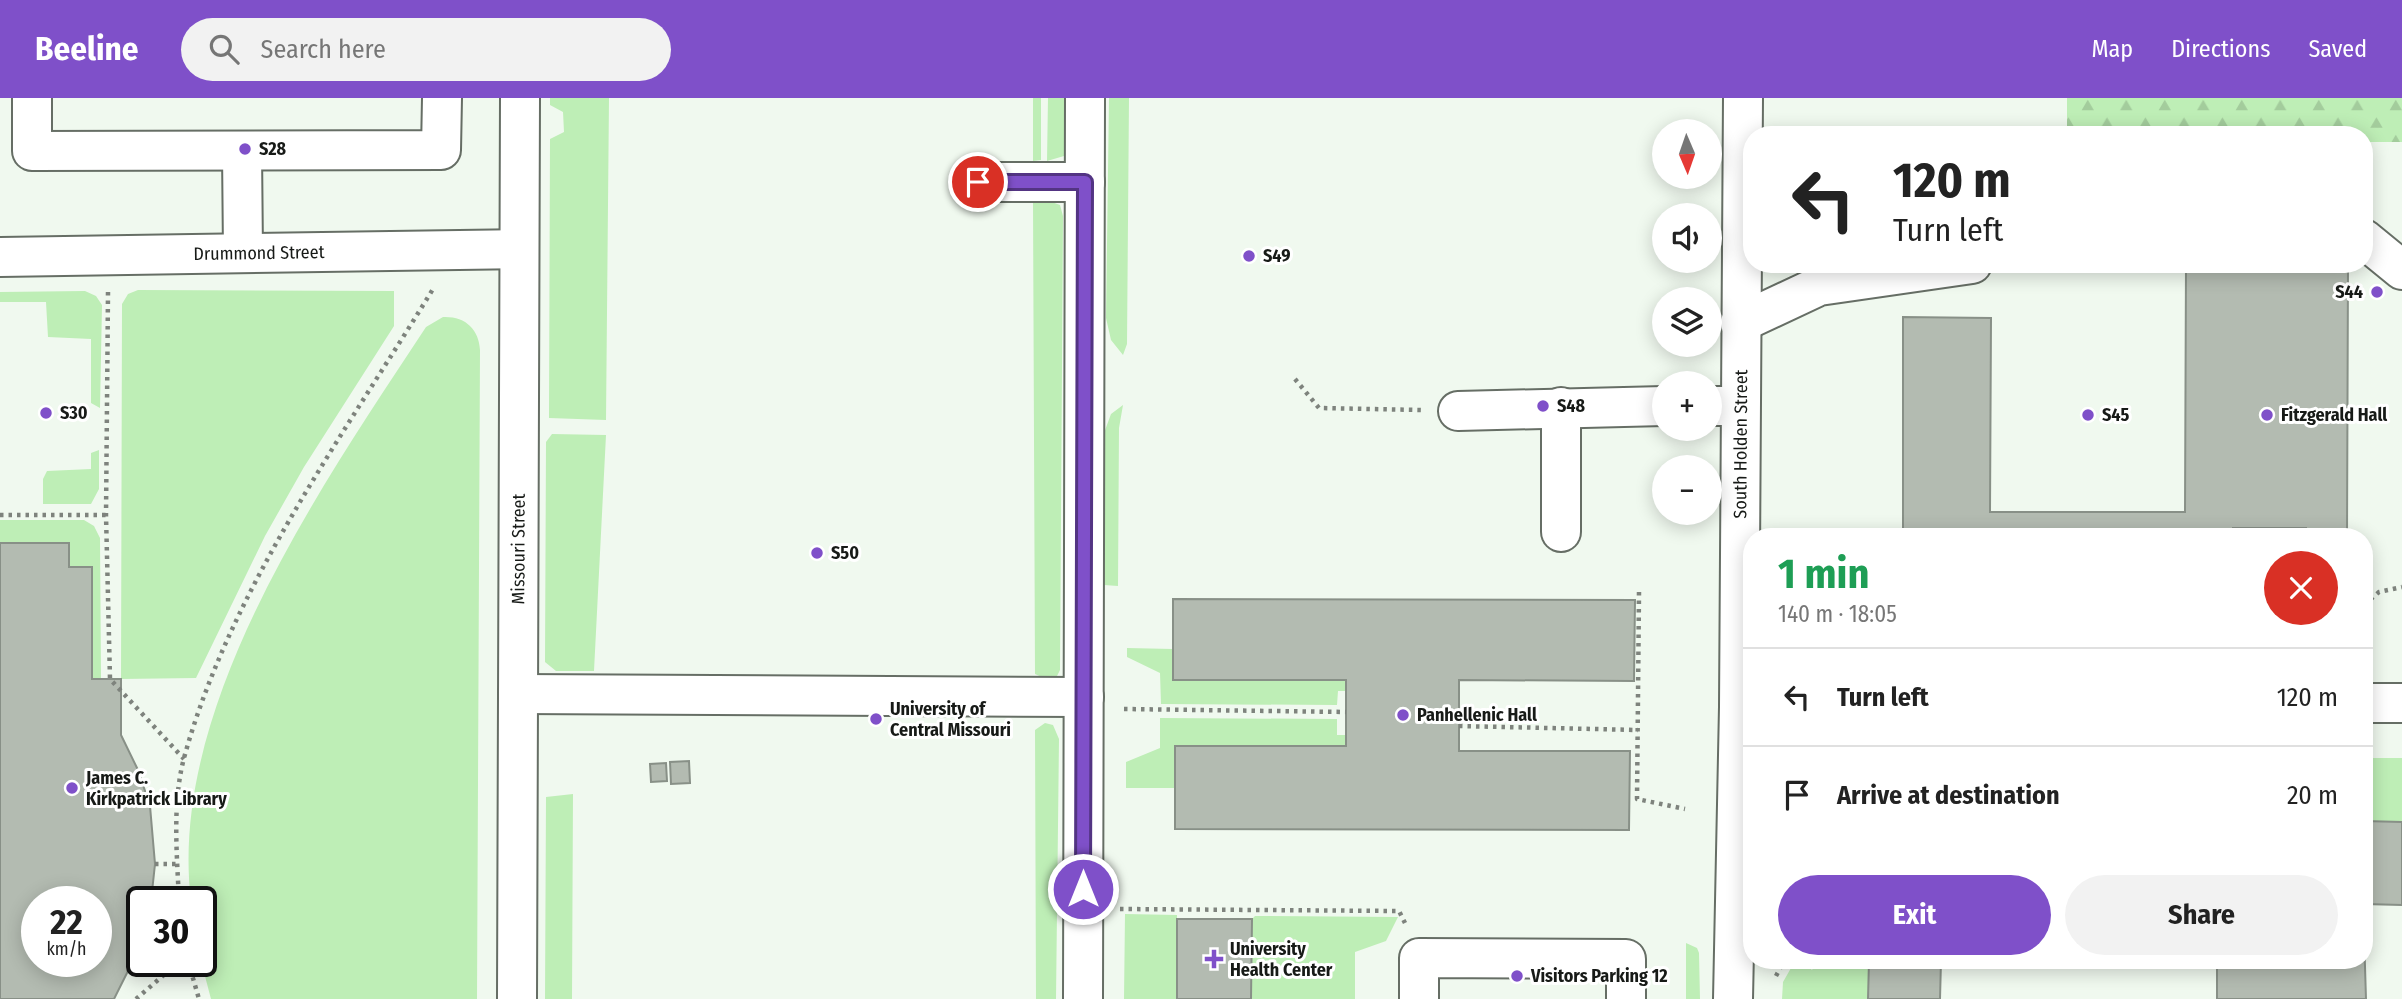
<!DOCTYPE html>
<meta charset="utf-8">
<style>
:root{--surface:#fff;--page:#f2f2f2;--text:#222;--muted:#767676;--line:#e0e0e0;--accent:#7f50c9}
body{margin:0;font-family:"Fira Sans Condensed",sans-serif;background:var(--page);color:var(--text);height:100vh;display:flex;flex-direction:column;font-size:26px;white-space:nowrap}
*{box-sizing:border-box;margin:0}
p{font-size:23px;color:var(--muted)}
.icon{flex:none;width:38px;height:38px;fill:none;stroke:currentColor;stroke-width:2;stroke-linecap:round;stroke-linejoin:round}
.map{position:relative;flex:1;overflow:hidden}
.side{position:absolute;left:1743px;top:430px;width:630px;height:441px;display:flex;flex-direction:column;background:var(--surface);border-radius:28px;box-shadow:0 4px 18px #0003}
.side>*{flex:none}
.top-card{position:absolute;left:1743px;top:28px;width:630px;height:147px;border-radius:28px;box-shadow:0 4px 18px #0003;background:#fff;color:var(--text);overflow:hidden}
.needle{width:46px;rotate:178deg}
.fabs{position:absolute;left:1652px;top:21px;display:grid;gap:14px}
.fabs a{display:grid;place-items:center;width:70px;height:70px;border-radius:50%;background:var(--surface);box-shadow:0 4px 18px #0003;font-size:35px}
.speed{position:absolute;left:21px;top:788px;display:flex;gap:14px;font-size:35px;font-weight:700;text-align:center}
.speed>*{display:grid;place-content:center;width:91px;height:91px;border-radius:50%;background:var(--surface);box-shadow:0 4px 18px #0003;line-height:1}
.speed small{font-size:18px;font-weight:400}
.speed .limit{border:4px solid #111;border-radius:10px;background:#fff;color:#111}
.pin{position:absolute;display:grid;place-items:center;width:60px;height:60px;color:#fff;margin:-30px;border:4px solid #fff;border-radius:50%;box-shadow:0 2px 7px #0007}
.me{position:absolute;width:77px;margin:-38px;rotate:0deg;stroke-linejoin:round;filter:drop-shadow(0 0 5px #0008)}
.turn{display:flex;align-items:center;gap:24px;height:147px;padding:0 35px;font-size:32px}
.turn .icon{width:91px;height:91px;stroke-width:2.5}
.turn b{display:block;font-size:49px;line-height:60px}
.round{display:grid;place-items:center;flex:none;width:74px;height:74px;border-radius:37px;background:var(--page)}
.head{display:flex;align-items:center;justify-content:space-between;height:119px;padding:0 35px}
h1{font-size:42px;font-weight:700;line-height:52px;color:#1e9e55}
.action{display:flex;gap:14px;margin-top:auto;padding:14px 35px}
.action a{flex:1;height:80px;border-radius:42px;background:var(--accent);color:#fff;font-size:28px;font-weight:700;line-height:80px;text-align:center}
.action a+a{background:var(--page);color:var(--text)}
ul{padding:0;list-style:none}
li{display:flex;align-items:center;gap:21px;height:98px;padding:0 35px;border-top:2px solid var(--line)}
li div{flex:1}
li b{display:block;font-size:26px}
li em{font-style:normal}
header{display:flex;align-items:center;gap:42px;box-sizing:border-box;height:98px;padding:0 35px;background:var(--accent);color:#fff}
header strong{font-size:33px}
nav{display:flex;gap:38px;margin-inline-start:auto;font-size:24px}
.search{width:490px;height:63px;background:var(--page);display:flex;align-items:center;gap:18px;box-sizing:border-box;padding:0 24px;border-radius:38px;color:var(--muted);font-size:26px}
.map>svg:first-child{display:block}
</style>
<header>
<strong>Beeline</strong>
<div class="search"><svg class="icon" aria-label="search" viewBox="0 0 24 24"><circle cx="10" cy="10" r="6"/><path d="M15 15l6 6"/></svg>Search here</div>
<nav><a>Map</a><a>Directions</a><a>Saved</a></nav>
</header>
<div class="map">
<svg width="2402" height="901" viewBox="0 0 2402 901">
<defs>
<pattern id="forest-firs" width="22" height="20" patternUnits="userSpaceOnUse" patternTransform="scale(1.75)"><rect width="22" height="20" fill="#beeeb6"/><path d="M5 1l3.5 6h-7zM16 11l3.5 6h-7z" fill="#a3cc9c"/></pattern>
</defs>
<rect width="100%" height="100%" fill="#f0f9ef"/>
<!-- green -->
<path fill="#beeeb6" d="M550,0H609L606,322L549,320L550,41L564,34L563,14L550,7Z
M1033,0H1041V62L1033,63Z
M1048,0H1065L1064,58L1047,63Z
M1109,0H1129L1127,246L1123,257L1111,242L1106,220Z
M1049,103L1060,107L1063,118L1060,572L1057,578L1046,581L1035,576L1033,104Z
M138,192L394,193V228L304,369L265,438L196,580L121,581L122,206L128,196Z
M85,193L96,198L102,207L100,310L91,305V241L48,239L46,204H0V194Z
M443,219C465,218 479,231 480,252L477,901H211L201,863V803H191C167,608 323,386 426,229Z
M1123,307L1119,330L1118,488L1104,487V335L1111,316Z
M552,336L606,337L594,573H556L545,564L546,344Z
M99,352V391L91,406H43V381L47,373L91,371V355Z
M0,422H84L94,428L100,440L101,581H92V469H69V445H0Z
M1127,550L1173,551L1174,582H1346V593H1338L1337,607L1161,606L1160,575L1127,559Z
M1160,620L1337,621V637H1346V648H1176L1175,690H1126V664L1160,650Z
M1045,625L1053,627L1059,641L1056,901H1036L1035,632Z
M2364,660H2402V724L2364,723Z
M573,696L572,901H545L546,699Z
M1125,816L1177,817V901H1124Z
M1255,818L1398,819L1386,843L1355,854V901H1251L1252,821Z
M1686,845L1697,850L1699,855L1700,901H1686Z
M1795,863H1802L1812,872L1818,863H1869L1868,901H1782L1783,884Z"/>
<!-- forest -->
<path fill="url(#forest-firs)" d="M2067,0H2402V44H2364V37H2067Z"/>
<!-- building -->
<path fill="#b3bbb1" stroke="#889087" stroke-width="2" fill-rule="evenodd" d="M2186,166H2348L2347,439H2306V430H2233V439H1903V219L1991,220L1990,414H2185Z
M0,445H69V469H92V581H121V637L138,672L150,708L155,766L151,803H142V845L114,901H0ZM37,803H96V863H37Z
M1173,501L1635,502L1634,583L1459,582V653H1630L1629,732L1175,731V648H1346V582H1173Z
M689,663L690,685L671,686L670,664Z
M666,665L667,683L651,684L650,666Z
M2364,723L2402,724V807L2364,806Z
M1177,821H1252L1251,901H1177Z
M2364,836L2366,901H2217V863H2364Z
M1869,863H1941L1940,901H1868Z"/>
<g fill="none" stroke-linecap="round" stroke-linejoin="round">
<defs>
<g id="minor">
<path d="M32,0V53L441,52L442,0"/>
<path d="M242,53L243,155"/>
<path d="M978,84H1085"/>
<path d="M2364,141L2402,172"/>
<path id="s1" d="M0,159L519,151"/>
<path d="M1740,225L1819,188L1972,166"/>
<path d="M1710,308H1740"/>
<path d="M1561,309V434"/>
<path d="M1458,313L1664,308"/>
<path d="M518,596L1084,599"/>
<path d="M2364,605H2402"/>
<path id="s2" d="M517,901L520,0"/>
<path d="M1083,901L1085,0"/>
<path d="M1419,901V860L1626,861V901"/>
</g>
<g id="major">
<path id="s3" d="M1733,901L1739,609L1743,0"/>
</g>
</defs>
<!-- minor casing -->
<use href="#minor" stroke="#666e65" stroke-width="42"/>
<!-- major casing -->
<use href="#major" stroke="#666e65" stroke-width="42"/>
<!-- path -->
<path stroke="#7e837d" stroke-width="4.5" stroke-dasharray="3.5 5" stroke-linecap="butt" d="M108,194L106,417L110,581L184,661
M1295,281L1319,310L1422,312
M0,417H106
M2364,480L2368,502L2364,521
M1639,494L1637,701L1685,711
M2364,507L2379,494L2402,489
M2364,529L2369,566
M1124,611L1346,614
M1459,628L1638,632
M155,766H178
M179,803C177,757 172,705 184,660C230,492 343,338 433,191
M1120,811L1399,813L1405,825
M188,863L199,901
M1776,878L1784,863
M136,901L180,863"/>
<!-- minor -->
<use href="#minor" stroke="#fff" stroke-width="38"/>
<!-- major -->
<use href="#major" stroke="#fff" stroke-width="38"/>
</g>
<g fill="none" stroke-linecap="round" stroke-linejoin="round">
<defs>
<path id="route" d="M978,84H1085L1083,791"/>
</defs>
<!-- route casing -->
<use href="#route" stroke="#533483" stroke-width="18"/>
<!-- route -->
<use href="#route" stroke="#7f50c9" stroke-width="12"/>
</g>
<!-- markers -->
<g fill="#7f50c9" stroke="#fff" stroke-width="2.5">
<circle cx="245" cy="51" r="7"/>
<circle cx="1249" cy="158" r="7"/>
<circle cx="2377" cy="194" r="7"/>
<circle cx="1543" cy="308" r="7"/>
<circle cx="46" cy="315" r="7"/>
<circle cx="2088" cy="317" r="7"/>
<circle cx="2267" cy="317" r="7"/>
<circle cx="817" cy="455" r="7"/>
<circle cx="1403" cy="617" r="7"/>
<circle cx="876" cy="621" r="7"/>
<circle cx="72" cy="690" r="7"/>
<path d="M1210.5 850.5h7v7h7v7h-7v7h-7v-7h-7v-7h7z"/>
<circle cx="1517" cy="878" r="7"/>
</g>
<g text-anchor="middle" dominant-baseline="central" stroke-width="6" stroke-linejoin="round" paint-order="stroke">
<!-- poi labels -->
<g font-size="18" font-weight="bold" fill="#171a17" stroke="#fff" text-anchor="start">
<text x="259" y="51">S28</text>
<text x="1263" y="158">S49</text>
<text x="2363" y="194" text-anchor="end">S44</text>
<text x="1557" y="308">S48</text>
<text x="60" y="315">S30</text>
<text x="2102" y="317">S45</text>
<text x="2281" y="317">Fitzgerald Hall</text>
<text x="831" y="455">S50</text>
<text x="890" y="611">University of<tspan x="890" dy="21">Central Missouri</tspan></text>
<text x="1417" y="617">Panhellenic Hall</text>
<text x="86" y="680">James C.<tspan x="86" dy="21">Kirkpatrick Library</tspan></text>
<text x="1230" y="851">University<tspan x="1230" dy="21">Health Center</tspan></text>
<text x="1531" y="878">Visitors Parking 12</text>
</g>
<!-- street labels -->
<g font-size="18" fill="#171a17" stroke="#fff">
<text stroke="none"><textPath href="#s1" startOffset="259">Drummond Street</textPath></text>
<text stroke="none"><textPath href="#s3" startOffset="555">South Holden Street</textPath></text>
<text stroke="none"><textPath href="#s2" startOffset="450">Missouri Street</textPath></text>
</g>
</g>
</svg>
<div class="fabs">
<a><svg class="needle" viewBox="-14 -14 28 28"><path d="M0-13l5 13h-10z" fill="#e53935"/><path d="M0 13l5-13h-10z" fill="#767676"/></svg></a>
<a><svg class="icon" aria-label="sound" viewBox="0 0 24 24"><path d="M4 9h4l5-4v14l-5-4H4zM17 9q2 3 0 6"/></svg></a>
<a><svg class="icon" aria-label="layers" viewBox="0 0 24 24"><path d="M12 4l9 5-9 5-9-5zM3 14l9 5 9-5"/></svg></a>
<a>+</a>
<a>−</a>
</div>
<div class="speed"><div>22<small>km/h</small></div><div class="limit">30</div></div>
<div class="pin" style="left:978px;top:84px;background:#d93025"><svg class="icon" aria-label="arrive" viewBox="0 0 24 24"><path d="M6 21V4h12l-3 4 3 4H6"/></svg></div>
<svg class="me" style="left:1083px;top:791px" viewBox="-20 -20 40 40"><circle r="17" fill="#7f50c9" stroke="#fff" stroke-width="3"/><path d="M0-11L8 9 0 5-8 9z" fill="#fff"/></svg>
<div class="top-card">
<div class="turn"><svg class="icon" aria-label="left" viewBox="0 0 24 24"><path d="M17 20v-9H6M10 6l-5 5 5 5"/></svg><div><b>120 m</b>Turn left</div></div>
</div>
<section class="side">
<div class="head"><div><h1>1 min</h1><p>140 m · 18:05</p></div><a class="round" style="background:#d93025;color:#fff"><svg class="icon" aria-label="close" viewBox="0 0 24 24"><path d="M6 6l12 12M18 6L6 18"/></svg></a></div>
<ul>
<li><svg class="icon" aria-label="left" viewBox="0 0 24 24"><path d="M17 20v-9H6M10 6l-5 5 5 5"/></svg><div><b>Turn left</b></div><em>120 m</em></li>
<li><svg class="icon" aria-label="arrive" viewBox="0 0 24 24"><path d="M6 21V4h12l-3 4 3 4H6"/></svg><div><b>Arrive at destination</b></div><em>20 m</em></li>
</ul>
<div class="action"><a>Exit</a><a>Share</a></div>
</section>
</div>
